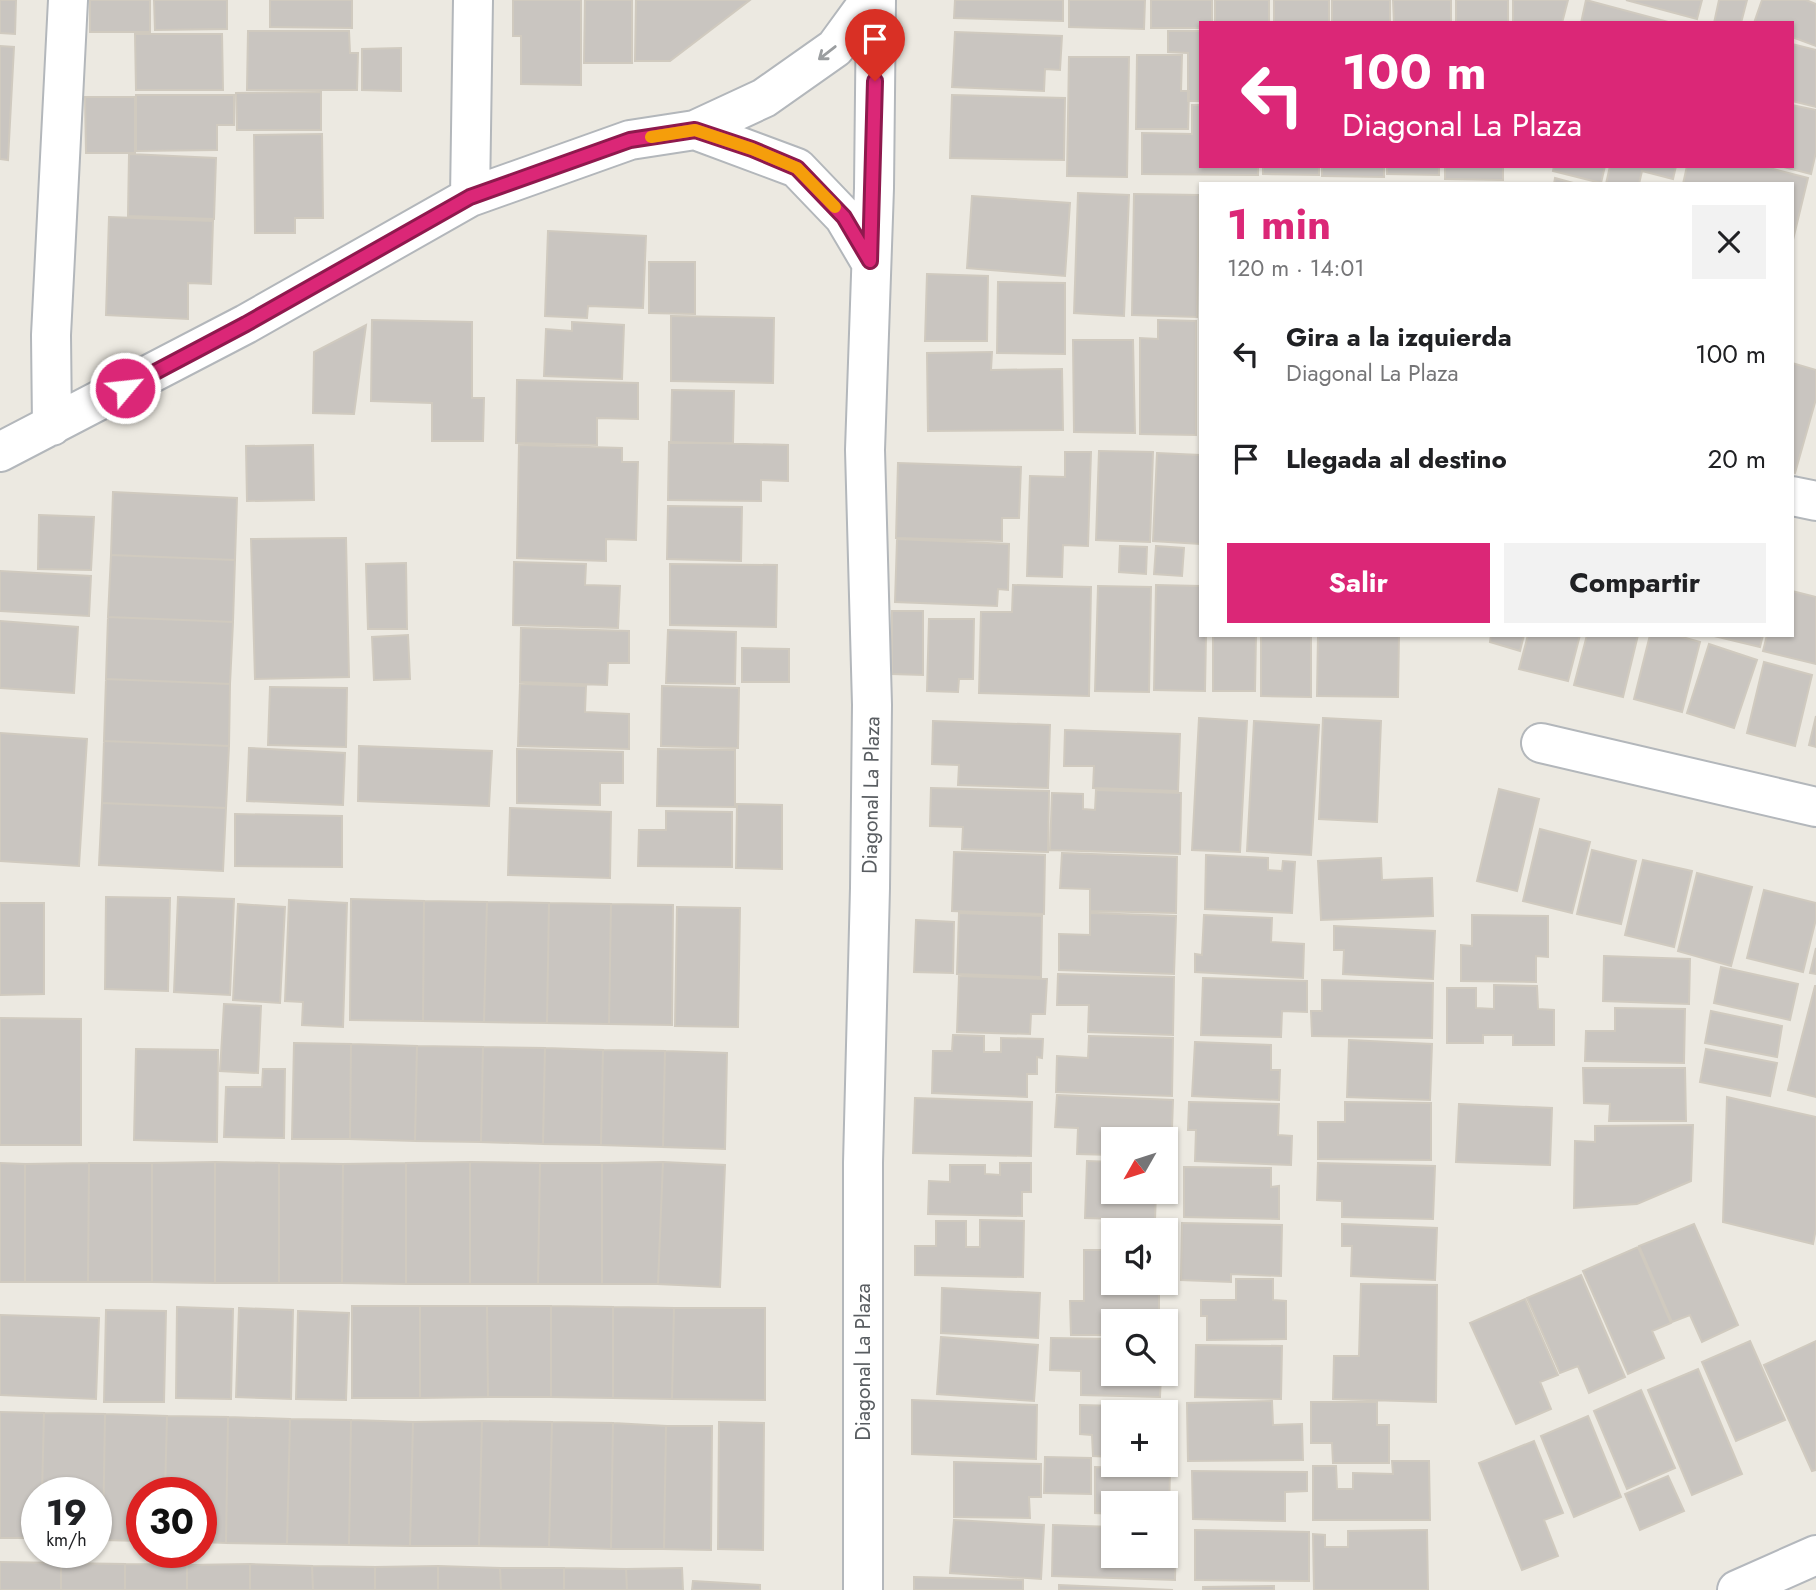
<!DOCTYPE html>
<html lang="es">
<meta charset="utf-8">
<style>
:root{--surface:#fff;--page:#f2f2f2;--text:#202124;--muted:#757577;--accent:#db2777}
body{margin:0;font-family:Jost,sans-serif;background:var(--page);color:var(--text);height:100vh;display:flex;flex-direction:column;font-size:26px;white-space:nowrap}
*{box-sizing:border-box;margin:0}
p{font-size:23px;color:var(--muted)}
.icon{flex:none;width:38px;height:38px;fill:none;stroke:currentColor;stroke-width:2;stroke-linecap:round;stroke-linejoin:round}
.map{position:relative;flex:1;overflow:hidden}
.sheet{position:absolute;left:1199px;top:182px;width:595px;height:455px;display:flex;flex-direction:column;background:var(--surface);border-radius:0px;box-shadow:0 2px 5px #0004}
.sheet>*{flex:none}
.guide{position:absolute;left:1199px;top:21px;width:595px;height:147px;border-radius:0px;box-shadow:0 2px 5px #0004;background:#db2777;color:#fff;overflow:hidden}
.needle{width:46px;rotate:231deg}
.tools{position:absolute;left:1101px;top:1127px;display:grid;gap:14px}
.tools a{display:grid;place-items:center;width:77px;height:77px;border-radius:0px;background:var(--surface);box-shadow:0 2px 5px #0004;font-size:35px}
.speed{position:absolute;left:21px;top:1477px;display:flex;gap:14px;font-size:35px;font-weight:700;text-align:center}
.speed>*{display:grid;place-content:center;width:91px;height:91px;border-radius:50%;background:var(--surface);box-shadow:0 2px 5px #0004;line-height:1}
.speed small{font-size:18px;font-weight:400}
.speed .limit{border:10px solid #d22;background:#fff;color:#111}
.pin{position:absolute;display:grid;place-items:center;width:60px;height:60px;color:#fff;margin:-72px -30px;border-radius:50% 50% 50% 0;rotate:-45deg;box-shadow:0 0 7px #0007}
.pin .icon{rotate:45deg}
.me{position:absolute;width:77px;margin:-38px;rotate:62deg;stroke-linejoin:round;filter:drop-shadow(0 0 5px #0008)}
.turn{display:flex;align-items:center;gap:24px;height:147px;padding:0 28px;font-size:32px}
.turn .icon{width:91px;height:91px;stroke-width:2.5}
.turn b{display:block;font-size:49px;line-height:60px}
.round{display:grid;place-items:center;flex:none;width:74px;height:74px;border-radius:0px;background:var(--page)}
.summary{display:flex;align-items:center;justify-content:space-between;height:119px;padding:0 28px}
h1{font-size:42px;font-weight:700;line-height:52px;color:var(--accent)}
.button{display:flex;gap:14px;margin-top:auto;padding:14px 28px}
.button a{flex:1;height:80px;border-radius:0px;background:var(--accent);color:#fff;font-size:28px;font-weight:700;line-height:80px;text-align:center}
.button a+a{background:var(--page);color:var(--text)}
ul{padding:0;list-style:none}
li{display:flex;align-items:center;gap:21px;height:105px;padding:0 28px}
li div{flex:1}
li b{display:block;font-size:26px}
li em{font-style:normal}
.map>svg:first-child{display:block}
</style>
<div class="map">
<svg width="1816" height="1590" viewBox="0 0 1816 1590">
<rect width="100%" height="100%" fill="#ece9e1"/>
<!-- building -->
<path fill="#c9c5c0" stroke="#d0cabf" stroke-width="2" d="M0,0H16L15,34L0,33Z
M90,0H150V32H90Z
M154,0H227V29L155,30Z
M270,0H352V28L270,27Z
M513,0H581V85L521,84V36H513Z
M585,0H632V63H584Z
M636,0H750L670,61H635Z
M955,0H1063V21L954,18Z
M1069,0H1145L1144,29L1069,27Z
M1151,0H1212V23H1200V28H1151Z
M1215,0H1269V23H1215Z
M1274,0H1329V23H1274Z
M1332,0H1390V23H1332Z
M1393,0H1451V23H1394Z
M1456,0H1508V23H1456Z
M1513,0H1568L1562,23H1513Z
M1586,0L1672,23H1581Z
M1626,0H1702L1697,19Z
M1719,0H1747L1741,23H1714Z
M1762,0H1806L1816,4V46L1792,37V23H1754Z
M248,31H349L350,53H358L357,90H247Z
M1168,31H1200V101H1188V53L1168,52Z
M955,32L1062,36L1060,70L1045,69L1044,91L952,87Z
M135,34H222L223,90H136Z
M1792,44L1816,50V107L1792,101Z
M0,46L14,47L8,160L0,159Z
M401,48V91L362,90V49Z
M1137,55H1182L1181,91H1189L1188,129H1136Z
M1069,57H1129L1127,177L1067,176Z
M321,92V130H237L236,93Z
M136,95H234V125H217V150L136,151Z
M952,95L1065,98L1064,160L950,158Z
M85,97H135V153H86Z
M1192,105H1200V166H1258V175L1142,174V133L1192,134Z
M1792,105L1816,110V152L1811,174L1780,166H1792Z
M322,134L323,218H295V233H255L254,135Z
M129,154L216,158L214,219L128,216Z
M1263,166H1319V175L1263,174Z
M1322,166H1384V177L1322,176Z
M1387,166H1439V175L1387,174Z
M1445,166H1503V180L1445,179Z
M1554,166H1605L1601,183L1553,171Z
M1610,166H1676L1673,179L1642,171L1639,184H1606Z
M1687,166H1762L1808,178L1792,244V184H1683Z
M1555,178L1577,184H1554Z
M1078,193L1129,195L1124,316L1074,313Z
M1134,194L1199,195L1197,317L1132,315Z
M972,196L1070,203L1065,276L967,268Z
M109,217L213,221L211,284L188,283V319L106,315Z
M548,231L646,236L643,308L588,306L587,318L545,316Z
M649,262H695V314L649,313Z
M927,274L988,276L987,341H925Z
M998,282L1065,283V354L997,353Z
M671,316L774,318L773,383L671,381Z
M372,320L472,322V398H484L483,441H432V403L371,401Z
M1158,320L1196,321V435L1140,434V338L1158,339Z
M572,322L624,325L622,379L544,376L546,329L572,331Z
M366,325L354,414L313,413L314,352Z
M1073,340H1133L1135,433L1074,432Z
M992,352L991,370L1062,369L1063,430L928,431L927,353Z
M1792,363L1816,370V399L1795,473L1792,472Z
M517,380L638,383V419L597,418V445L516,443Z
M672,390L734,391L733,443H671Z
M669,442L788,445V481L761,480V501L668,500Z
M313,445L314,500L247,501L246,446Z
M519,445L622,448V462H638L636,540L606,539V561L517,558Z
M1099,451L1153,452L1150,542L1096,540Z
M1065,452H1091L1088,546L1063,545L1062,577L1027,576L1030,476L1065,477Z
M1157,453L1200,455V544L1153,541Z
M898,463L1021,467L1019,518H1002V541L896,538Z
M113,492L237,498L235,560L111,555Z
M668,506L742,507L741,561L667,559Z
M39,515L94,517L91,570L38,569Z
M346,538L349,677L255,679L251,539Z
M897,539L1009,544L1008,590L998,589L997,606L895,602Z
M1120,546L1147,547L1146,574L1119,572Z
M1156,546L1184,548L1182,576L1154,574Z
M111,555L235,560L233,622L108,617Z
M514,562L586,564L585,585L620,586L618,628L513,625Z
M406,563L407,629H368L366,564Z
M670,564L777,565L776,627L670,625Z
M0,571L91,576L89,616L0,611Z
M1013,585L1091,587L1089,696L979,693L981,612H1012Z
M1156,585L1200,586V635H1206L1205,691L1154,690Z
M1098,586L1151,587L1149,692L1095,691Z
M1792,591L1816,597V664L1763,651L1767,635H1792Z
M892,611H923V675L892,674Z
M108,617L233,622L230,684L106,679Z
M929,619H974L973,679H959L958,692L927,691Z
M0,621L78,627L74,693L0,688Z
M521,628L629,631V663H608L607,685L520,682Z
M668,630L736,632L735,684L666,683Z
M408,635L410,679L374,680L372,637Z
M1213,635H1256L1255,691H1213Z
M1261,635H1311V697L1261,696Z
M1318,635H1399L1398,697L1317,696Z
M1491,635H1524L1520,651L1490,642Z
M1528,635H1580L1568,681L1519,669Z
M1587,635H1638L1623,697L1574,685Z
M1650,635H1675L1700,642L1682,712L1634,699Z
M1710,635H1763L1760,647Z
M1709,644L1757,660L1734,728L1687,713Z
M742,648L789,649V682H742Z
M1764,662L1812,675L1795,746L1747,733Z
M106,679L230,684L229,746L104,741Z
M520,684L586,686L585,712L629,714V749L518,746Z
M662,686L739,688L738,748L661,746Z
M270,687L347,688L346,747L268,745Z
M1816,716V747L1809,745Z
M1199,718L1247,721L1240,852L1192,850Z
M1323,718L1381,721L1377,822L1319,819Z
M933,721L1050,725L1048,788L958,785L959,765L932,764Z
M1254,721L1319,725L1311,855L1247,851Z
M1065,730L1180,734L1178,791L1093,788L1094,766H1064Z
M0,733L87,739L79,866L0,861Z
M104,741L229,746L226,808L102,803Z
M359,746L492,751L489,806L358,801Z
M249,748L345,753L343,805L247,801Z
M517,749L623,752V783H600V805L517,803Z
M658,749L735,750V807L657,806Z
M931,788L1049,791L1048,852L962,849L963,827L930,826Z
M1499,789L1539,799L1517,891L1477,881Z
M1096,790L1181,793L1180,854L1050,850L1052,793L1083,794V809L1095,810Z
M102,803L226,808L223,871L99,865Z
M737,804L782,805V869L736,868Z
M510,808L611,812L610,878L508,875Z
M666,811L732,812V867L638,866L639,830H666Z
M235,814L342,816V867L235,866Z
M1540,829L1590,842L1572,913L1523,901Z
M1592,850L1636,861L1621,924L1577,914Z
M954,852L1045,855L1044,914L952,911Z
M1062,853L1177,857L1176,913L1090,911V889L1060,888Z
M1206,855L1268,858V870L1282,871L1283,861L1295,862L1292,913L1205,909Z
M1381,858L1382,880L1432,878L1433,916L1321,920L1318,861Z
M1643,860L1692,871L1674,947L1625,935Z
M1697,873L1752,887L1731,966L1678,951Z
M1764,890L1816,903V919L1803,972L1747,958Z
M106,897L170,898L168,991L105,989Z
M178,897L234,899L230,995L174,992Z
M351,899L424,901L423,1021L350,1020Z
M289,900L347,903L343,1027L302,1025L303,1002L285,1001Z
M424,901L487,902L484,1022L423,1021Z
M487,902L549,903L547,1023L484,1022Z
M0,903H44V994L0,995Z
M549,903L611,904L609,1024L547,1023Z
M238,904L285,907L280,1003L233,1000Z
M611,904L673,905L672,1025L609,1024Z
M677,907L740,908L738,1027L675,1026Z
M959,913L1042,916L1041,977L957,974Z
M1090,913L1176,916L1174,974L1059,970V934L1090,935Z
M1204,915L1272,918L1271,942L1304,944L1303,978L1195,972V954L1202,955Z
M1472,915L1548,916V957L1536,956V982L1461,981V945L1472,946Z
M916,920L954,922L953,973L914,972Z
M1334,926L1435,931L1433,979L1343,974L1344,950H1334Z
M1816,948V974L1810,973Z
M1604,956L1690,959L1689,1004L1603,1001Z
M1721,967L1798,984L1790,1020L1714,1003Z
M1058,974L1174,977L1173,1035L1088,1032L1089,1005H1057Z
M959,976L1047,979L1045,1014H1031L1030,1034L957,1032Z
M1203,978L1307,981V1012L1282,1011L1281,1037L1201,1035Z
M1322,980L1433,983L1432,1038L1312,1036L1311,1011H1322Z
M1494,985L1537,986L1538,1009L1554,1010V1045H1513V1035H1483V1043H1447V988H1476V1008L1494,1009Z
M1815,986H1816V1097L1788,1090Z
M224,1004L261,1006L258,1073L220,1071Z
M1615,1008L1685,1009L1684,1063L1585,1061L1586,1031H1615Z
M1711,1011L1782,1026L1777,1057L1705,1043Z
M0,1018L81,1019V1145H0Z
M953,1035L984,1036V1052H1001V1038L1043,1039L1042,1058L1037,1057V1074H1027V1097L932,1093L933,1051H952Z
M1089,1036L1173,1038L1172,1096L1056,1092L1057,1056L1088,1058Z
M1349,1040L1432,1044L1430,1100L1347,1097Z
M1195,1042L1271,1045V1070H1280L1279,1100L1192,1096Z
M294,1043L351,1044L350,1139H292Z
M351,1044L417,1046L415,1141L350,1139Z
M417,1046L483,1047L481,1142L415,1141Z
M483,1047L545,1048L543,1144L481,1142Z
M545,1048L603,1050L601,1145L543,1144Z
M136,1049L218,1050L217,1142L134,1140Z
M1706,1049L1777,1063L1770,1096L1700,1082Z
M603,1050L665,1051L663,1147L601,1145Z
M665,1051L727,1053L725,1149L663,1147Z
M1583,1068H1685L1686,1121H1609L1610,1104L1584,1103Z
M263,1069H285L284,1138L224,1137L226,1087H262Z
M1057,1095L1173,1100L1171,1157H1166V1139H1113V1155L1077,1154L1078,1128L1055,1127Z
M1727,1097L1816,1117V1229L1813,1244L1723,1222Z
M915,1098L1032,1102L1031,1156L913,1153Z
M1189,1102L1279,1104L1278,1135L1292,1136L1291,1165L1195,1161L1196,1130H1188Z
M1345,1102L1431,1103V1160L1318,1159V1122H1345Z
M1459,1104L1552,1108L1550,1165L1456,1162Z
M1693,1125L1691,1181L1637,1204L1574,1208L1575,1141L1595,1142V1126Z
M1087,1161L1113,1162V1192H1156L1155,1220L1085,1218Z
M215,1162V1283L152,1282V1163Z
M215,1162L279,1163V1283H215Z
M470,1162V1284H406V1163Z
M470,1162L540,1163L538,1284H470Z
M663,1162L658,1284H602V1163Z
M663,1162L725,1165L720,1287L658,1284Z
M0,1163L25,1164V1282H0Z
M89,1163L88,1282H25V1164Z
M89,1163H152V1282H88Z
M279,1163L343,1164L342,1283H279Z
M406,1163V1284L342,1283L343,1164Z
M540,1163H602V1284H538Z
M1000,1163H1031V1192H1022V1216L928,1214L929,1181L950,1182V1165H985V1174L1000,1175Z
M1318,1163L1435,1166L1433,1219L1342,1217V1201L1317,1200Z
M1184,1167L1271,1168V1187L1279,1186V1219L1184,1217Z
M980,1220L1024,1221L1023,1277L915,1275V1246H936V1221H966V1247H980Z
M1182,1223L1282,1225L1281,1276L1231,1274V1282L1181,1280Z
M1342,1224L1437,1228L1435,1280L1351,1276L1352,1246H1342Z
M1694,1224L1738,1325L1702,1342L1690,1315L1672,1322L1639,1246Z
M1638,1247L1671,1323L1652,1331L1664,1358L1628,1374L1583,1271Z
M1084,1250H1113V1283H1159V1321H1113V1335H1071L1070,1301H1084Z
M1166,1250H1170L1169,1279H1166Z
M1581,1275L1625,1377L1589,1393L1578,1366L1560,1373L1527,1298Z
M1236,1279H1273V1300L1286,1301V1339L1207,1340V1316H1201V1300H1236Z
M1361,1284L1437,1285L1436,1402L1333,1399L1334,1356H1359Z
M942,1288L1040,1293L1038,1338L941,1333Z
M1525,1299L1558,1375L1540,1382L1551,1409L1516,1424L1470,1323Z
M352,1306H420V1398H352Z
M420,1306H487L488,1397L420,1398Z
M487,1306H551V1397H488Z
M551,1306L613,1307V1398L551,1397Z
M177,1307L233,1309L231,1399L176,1398Z
M613,1307L674,1308L672,1399L613,1398Z
M239,1308L293,1310L291,1399L236,1397Z
M674,1308H765V1400L672,1399Z
M106,1310L166,1311L164,1402H104Z
M298,1311L349,1313L346,1400L296,1399Z
M0,1315L99,1318L96,1399L0,1395Z
M941,1337L1038,1345L1034,1401L937,1394Z
M1051,1338L1113,1339V1374H1161L1160,1397L1081,1395V1371L1050,1370Z
M1750,1341L1785,1420L1736,1441L1702,1362Z
M1816,1341V1470L1812,1471L1764,1365Z
M1196,1345L1282,1346L1281,1399L1195,1397Z
M1698,1369L1742,1474L1692,1495L1648,1390Z
M1641,1390L1675,1468L1627,1489L1594,1411Z
M912,1400L1037,1405L1036,1459L912,1454Z
M1272,1401L1273,1425L1302,1424L1303,1460L1188,1461L1187,1403Z
M1311,1402H1377V1425H1389V1463H1333L1332,1443H1311Z
M1080,1405L1158,1407V1412H1113V1457L1093,1456L1092,1435L1080,1434Z
M0,1412L44,1413L42,1493H37V1538H0Z
M44,1413L105,1414L103,1540H96V1493H42Z
M105,1414L167,1416L165,1493H142V1541L103,1540Z
M167,1416L228,1417L226,1543L201,1542V1493H165Z
M1588,1416L1621,1497L1574,1517L1541,1436Z
M228,1417L290,1419L287,1544L226,1543Z
M290,1419L351,1420L349,1545L287,1544Z
M351,1420L413,1422L410,1546L349,1545Z
M482,1421L479,1546H410L413,1422Z
M482,1421L552,1422L549,1547L479,1546Z
M552,1422L613,1423L611,1549L549,1547Z
M719,1422L764,1423L763,1550L718,1549Z
M613,1423L666,1426L664,1549H611Z
M666,1426H712L711,1550L664,1549Z
M1534,1441L1563,1513L1544,1520L1558,1556L1522,1570L1479,1463Z
M1045,1457L1091,1458V1494L1044,1493Z
M1392,1461H1429L1430,1520H1313V1466H1336L1337,1489H1353V1473L1393,1474Z
M954,1462L1041,1464V1497H1029L1030,1518L954,1517Z
M1095,1467L1170,1470L1169,1515H1166V1503H1113V1514L1095,1513Z
M1192,1471L1307,1472V1491L1285,1492V1521L1193,1519Z
M1668,1476L1684,1511L1640,1530L1625,1494Z
M954,1520L1044,1525L1041,1579L950,1573Z
M1053,1525L1113,1527V1556H1166V1528L1176,1529L1175,1580L1052,1576Z
M1195,1530L1309,1532V1581L1195,1580Z
M1427,1530L1428,1590H1314L1313,1534L1325,1535V1547H1348V1531Z
M0,1562L61,1563V1590H0Z
M61,1563L125,1564V1590H61Z
M125,1564L187,1565V1590H125Z
M250,1564V1590H187V1565Z
M250,1564L312,1566L313,1590H250Z
M312,1566L375,1567V1590H313Z
M438,1566V1590H375V1567Z
M438,1566L500,1568L501,1590H438Z
M500,1568H564V1590H501Z
M564,1568L626,1569L627,1590H564Z
M682,1568L683,1590H627L626,1569Z
M914,1577L1023,1580V1590H914Z
M693,1581L760,1585V1590H692Z
M1059,1585L1173,1590H1059Z
M1274,1586V1590H1203V1587Z"/>
<g fill="none" stroke-linecap="round" stroke-linejoin="round">
<defs>
<path id="street" d="M695,130L797,168L844,217L870,261
M470,197L473,0
M52,426L51,335L68,0
M0,452L246,324L470,197L630,140L695,130L764,98L835,48L870,0
M1792,496L1816,501
M1541,743L1816,807
M863,1590V1163L870,888L872,705L865,450L874,188L876,0"/>
<path id="secondary" d="M1737,1590L1816,1555"/>
</defs>
<!-- street casing -->
<use href="#street" stroke="#b3b7bb" stroke-width="42"/>
<!-- secondary casing -->
<use href="#secondary" stroke="#b4b8bd" stroke-width="42"/>
<!-- street -->
<use href="#street" stroke="#fff" stroke-width="38"/>
<!-- secondary -->
<use href="#secondary" stroke="#fff" stroke-width="38"/>
</g>
<!-- one-way arrows -->
<defs><path id="oneway-shaft" d="M-6 0H5M1.5-3L5.5 0L1.5 3" fill="none" stroke-width="1.6" stroke-linecap="round" stroke-linejoin="round" transform="scale(1.75)"/></defs>
<use stroke="#9b9ea0" href="#oneway-shaft" transform="translate(827 53) rotate(142)"/>
<g fill="none" stroke-linecap="round" stroke-linejoin="round">
<defs>
<path id="route" d="M125,388L246,324L470,197L630,140L695,130L752,149L797,168L844,217L870,261L875,81"/>
</defs>
<!-- route casing -->
<use href="#route" stroke="#8e194d" stroke-width="18"/>
<!-- route -->
<use href="#route" stroke="#db2777" stroke-width="12"/>
<!-- slow -->
<path stroke="#f59e0b" stroke-width="12" d="M651,137L695,130L752,149L797,168L835,207"/>
</g>
<g text-anchor="middle" dominant-baseline="central" stroke-width="5" stroke-linejoin="round" paint-order="stroke">
<!-- street labels -->
<g font-size="21" fill="#595d61" stroke="#fff">
<text transform="translate(871 795) rotate(-89)">Diagonal La Plaza</text>
<text transform="translate(863 1362) rotate(-90)">Diagonal La Plaza</text>
</g>
</g>
</svg>
<div class="tools">
<a><svg class="needle" viewBox="-14 -14 28 28"><path d="M0-13l5 13h-10z" fill="#e53935"/><path d="M0 13l5-13h-10z" fill="#757577"/></svg></a>
<a><svg class="icon" aria-label="sound" viewBox="0 0 24 24"><path d="M4 9h4l5-4v14l-5-4H4zM17 9q2 3 0 6"/></svg></a>
<a><svg class="icon" aria-label="search" viewBox="0 0 24 24"><circle cx="10" cy="10" r="6"/><path d="M15 15l6 6"/></svg></a>
<a>+</a>
<a>−</a>
</div>
<div class="speed"><div>19<small>km/h</small></div><div class="limit">30</div></div>
<div class="pin" style="left:875px;top:81px;background:#d93025"><svg class="icon" aria-label="arrive" viewBox="0 0 24 24"><path d="M6 21V4h12l-3 4 3 4H6"/></svg></div>
<svg class="me" style="left:125px;top:388px" viewBox="-20 -20 40 40"><circle r="17" fill="#db2777" stroke="#fff" stroke-width="3"/><path d="M0-11L8 9 0 5-8 9z" fill="#fff"/></svg>
<div class="guide">
<div class="turn"><svg class="icon" aria-label="left" viewBox="0 0 24 24"><path d="M17 20v-9H6M10 6l-5 5 5 5"/></svg><div><b>100 m</b>Diagonal La Plaza</div></div>
</div>
<section class="sheet">
<div class="summary"><div><h1>1 min</h1><p>120 m · 14:01</p></div><a class="round"><svg class="icon" aria-label="close" viewBox="0 0 24 24"><path d="M6 6l12 12M18 6L6 18"/></svg></a></div>
<ul>
<li><svg class="icon" aria-label="left" viewBox="0 0 24 24"><path d="M17 20v-9H6M10 6l-5 5 5 5"/></svg><div><b>Gira a la izquierda</b><p>Diagonal La Plaza</p></div><em>100 m</em></li>
<li><svg class="icon" aria-label="arrive" viewBox="0 0 24 24"><path d="M6 21V4h12l-3 4 3 4H6"/></svg><div><b>Llegada al destino</b></div><em>20 m</em></li>
</ul>
<div class="button"><a>Salir</a><a>Compartir</a></div>
</section>
</div>
